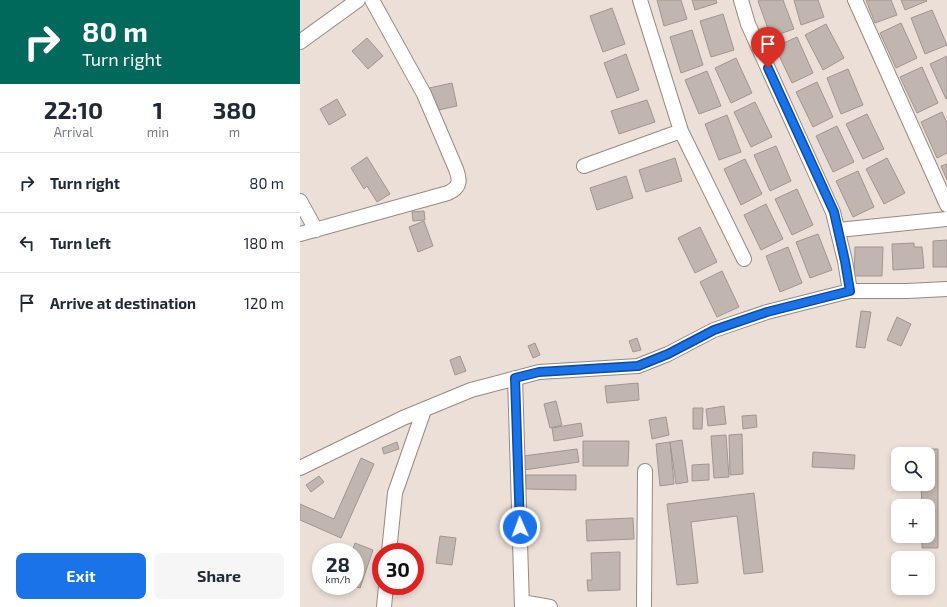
<!DOCTYPE html>
<meta charset="utf-8">
<style>
:root{--surface:#fff;--page:#f6f6f7;--text:#1f2937;--muted:#747a83;--line:#e0e1e3;--accent:#1a73e8}
body{margin:0;font-family:"Exo 2",sans-serif;background:var(--page);color:var(--text);height:100vh;display:flex;flex-direction:column;font-size:15px;white-space:nowrap}
*{box-sizing:border-box;margin:0}
p{font-size:13px;color:var(--muted)}
.icon{flex:none;width:22px;height:22px;fill:none;stroke:currentColor;stroke-width:2;stroke-linecap:round;stroke-linejoin:round}
.map{position:relative;flex:1;overflow:hidden}
.side{display:flex;flex-direction:column;background:var(--surface);width:300px}
.side>*{flex:none}
.banner{background:#00695c;color:#fff;overflow:hidden}
.buttons{position:absolute;left:591px;top:447px;display:grid;gap:8px}
.buttons a{display:grid;place-items:center;width:44px;height:44px;border-radius:8px;background:var(--surface);box-shadow:0 2px 6px #0003;font-size:20px}
.speed{position:absolute;left:12px;top:543px;display:flex;gap:8px;font-size:20px;font-weight:700;text-align:center}
.speed>*{display:grid;place-content:center;width:52px;height:52px;border-radius:50%;background:var(--surface);box-shadow:0 2px 6px #0003;line-height:1}
.speed small{font-size:10px;font-weight:400}
.speed .limit{border:6px solid #d22;background:#fff;color:#111}
.pin{position:absolute;display:grid;place-items:center;width:34px;height:34px;color:#fff;margin:-41px -17px;border-radius:50% 50% 50% 0;rotate:-45deg;box-shadow:0 0 4px #0007}
.pin .icon{rotate:45deg}
.me{position:absolute;width:44px;margin:-22px;rotate:358deg;stroke-linejoin:round;filter:drop-shadow(0 0 3px #0008)}
.turn{display:flex;align-items:center;gap:14px;height:84px;padding:0 16px;font-size:18px}
.turn .icon{width:52px;height:52px;stroke-width:2.5}
.turn b{display:block;font-size:28px;line-height:34px}
.eta{display:flex;justify-content:space-evenly;align-items:center;height:68px;text-align:center}
.eta b{font-size:24px;font-weight:700;line-height:28px}
.cta{display:flex;gap:8px;margin-top:auto;padding:8px 16px}
.cta a{flex:1;height:46px;border-radius:8px;background:var(--accent);color:#fff;font-size:16px;font-weight:700;line-height:46px;text-align:center}
.cta a+a{background:var(--page);color:var(--text)}
ul{padding:0;list-style:none}
li{display:flex;align-items:center;gap:12px;height:60px;padding:0 16px;border-top:1px solid var(--line)}
li div{flex:1}
li b{display:block;font-size:15px}
li em{font-style:normal}
main{display:flex;flex:1;min-height:0}
.map>svg:first-child{display:block}
</style>
<main>
<section class="side">
<div class="banner">
<div class="turn"><svg class="icon" aria-label="right" viewBox="0 0 24 24"><path d="M7 20v-9h11M14 6l5 5-5 5"/></svg><div><b>80 m</b>Turn right</div></div>
</div>
<div class="eta">
<div><b>22:10</b><p>Arrival</p></div>
<div><b>1</b><p>min</p></div>
<div><b>380</b><p>m</p></div>
</div>
<ul>
<li><svg class="icon" aria-label="right" viewBox="0 0 24 24"><path d="M7 20v-9h11M14 6l5 5-5 5"/></svg><div><b>Turn right</b></div><em>80 m</em></li>
<li><svg class="icon" aria-label="left" viewBox="0 0 24 24"><path d="M17 20v-9H6M10 6l-5 5 5 5"/></svg><div><b>Turn left</b></div><em>180 m</em></li>
<li><svg class="icon" aria-label="arrive" viewBox="0 0 24 24"><path d="M6 21V4h12l-3 4 3 4H6"/></svg><div><b>Arrive at destination</b></div><em>120 m</em></li>
</ul>
<div class="cta"><a>Exit</a><a>Share</a></div>
</section>
<div class="map">
<svg width="647" height="607" viewBox="0 0 647 607">
<rect width="100%" height="100%" fill="#ecdfd8"/>
<!-- building -->
<path fill="#c1b6af" stroke="#a1958f" d="M357,0H381L387,19L364,26Z
M392,0H416L417,3L395,10Z
M460,0H483L494,29L471,37L458,1Z
M494,0H518L524,17L501,25Z
M566,0H591L597,15L575,23Z
M601,0H626L627,1L605,10Z
M312,8L325,44L303,52L290,16Z
M632,10L647,45L625,54L611,18Z
M423,14L434,50L411,57L400,21Z
M601,23L617,58L596,68L580,33Z
M526,24L544,58L523,70L505,35Z
M392,30L403,65L381,73L370,37Z
M497,37L513,73L492,83L475,47Z
M67,38L83,56L68,69L52,51Z
M326,54L339,90L317,98L304,63Z
M647,56V98L646,99L630,64Z
M436,58L452,93L431,103L415,68Z
M622,67L638,103L617,113L600,77Z
M548,69L563,105L541,114L527,78Z
M407,71L421,106L399,114L385,80Z
M517,82L533,117L513,127L496,92Z
M152,83L157,106L134,111L129,88Z
M37,99L46,115L29,125L20,109Z
M347,100L355,122L319,134L311,111Z
M455,102L472,137L451,147L434,112Z
M642,112L647,123V153L637,158L621,122Z
M567,114L584,149L563,159L546,124Z
M427,115L441,152L419,160L405,124Z
M537,126L554,162L533,172L516,136Z
M476,146L491,181L470,191L454,155Z
M67,157L90,194L77,202L67,186L64,189L51,168Z
M375,158L382,181L346,192L339,170Z
M587,158L605,193L584,204L566,169Z
M445,159L462,194L441,205L424,169Z
M647,164V180L641,166Z
M558,171L574,207L553,217L536,181Z
M326,176L333,198L297,210L290,188Z
M497,189L513,225L492,235L475,199Z
M466,204L483,239L461,250L444,215Z
M124,211L125,220L113,221L112,212Z
M124,221L133,246L118,252L109,227Z
M400,227L417,262L395,273L378,238Z
M518,234L532,270L510,278L496,242Z
M647,240V267H633V241Z
M614,243V247H622L624,268L593,270L592,244Z
M488,247L502,283L480,292L466,256Z
M555,247H583L582,276H554Z
M422,271L439,307L417,317L400,282Z
M561,311L571,312L565,348L556,347Z
M597,317L611,324L601,346L587,340Z
M337,338L341,350L333,352L329,341Z
M235,343L240,355L233,358L228,346Z
M160,356L166,371L155,375L150,360Z
M338,383L339,400L307,403L305,386Z
M256,401L262,425L250,428L244,404Z
M424,406L426,424L408,426L406,409Z
M393,408H403L402,429H393Z
M456,415L457,427L443,429L442,416Z
M366,417L369,435L352,439L349,420Z
M281,423L283,436L254,441L252,428Z
M442,434L443,474L430,475L429,435Z
M426,435L429,477L414,478L411,436Z
M382,440L388,482L376,484L370,442Z
M283,441H329L328,466H283Z
M97,442L99,449L84,454L82,448Z
M370,442L374,484L360,486L356,444Z
M277,449L279,462L224,470L223,456Z
M606,449H638V548H622V536H628V506H622L621,485H606V484H628V454H606Z
M513,452L555,455L554,469L512,467Z
M61,458L74,464L41,538L0,520V504L34,519Z
M409,464V480L392,481V465Z
M226,475H276V490L226,489Z
M19,476L24,482L11,492L6,485Z
M454,493L463,572L444,574L437,516L391,522L398,583L377,585L367,504Z
M333,518L334,539L287,541L286,520Z
M140,536L156,538L152,565L136,563Z
M55,543L73,550L60,588L54,586H55V552H52Z
M320,552V590L288,591L287,580H292L291,553Z"/>
<g fill="none" stroke-linecap="round" stroke-linejoin="round">
<defs>
<path id="street" d="M340,0L381,131L444,259
M441,0L448,24L533,212L545,261L550,291
M555,0L647,205
M0,42L58,0
M284,166L381,131
M0,201L16,230
M538,230L647,219
M0,234L148,193C161,187 160,180 156,169L124,94L72,0
M215,378L222,607
M0,468L103,418L171,390L239,372L338,366L368,354L414,330L467,312L550,291H607L647,289
M89,552L95,493L124,410
M222,602L250,607
M84,607L86,586
M344,607L345,471"/>
</defs>
<!-- street casing -->
<use href="#street" stroke="#958a83" stroke-width="16"/>
<!-- street -->
<use href="#street" stroke="#fff" stroke-width="14"/>
</g>
<g fill="none" stroke-linecap="round" stroke-linejoin="round">
<defs>
<path id="route" d="M220,527L215,378L239,372L338,366L368,354L414,330L467,312L550,291L545,261L534,212L468,68"/>
</defs>
<!-- route casing -->
<use href="#route" stroke="#114b97" stroke-width="10"/>
<!-- route -->
<use href="#route" stroke="#1a73e8" stroke-width="7"/>
</g>
</svg>
<div class="buttons">
<a><svg class="icon" aria-label="search" viewBox="0 0 24 24"><circle cx="10" cy="10" r="6"/><path d="M15 15l6 6"/></svg></a>
<a>+</a>
<a>−</a>
</div>
<div class="speed"><div>28<small>km/h</small></div><div class="limit">30</div></div>
<div class="pin" style="left:468px;top:68px;background:#d93025"><svg class="icon" aria-label="arrive" viewBox="0 0 24 24"><path d="M6 21V4h12l-3 4 3 4H6"/></svg></div>
<svg class="me" style="left:220px;top:527px" viewBox="-20 -20 40 40"><circle r="17" fill="#1a73e8" stroke="#fff" stroke-width="3"/><path d="M0-11L8 9 0 5-8 9z" fill="#fff"/></svg>
</div>
</main>
